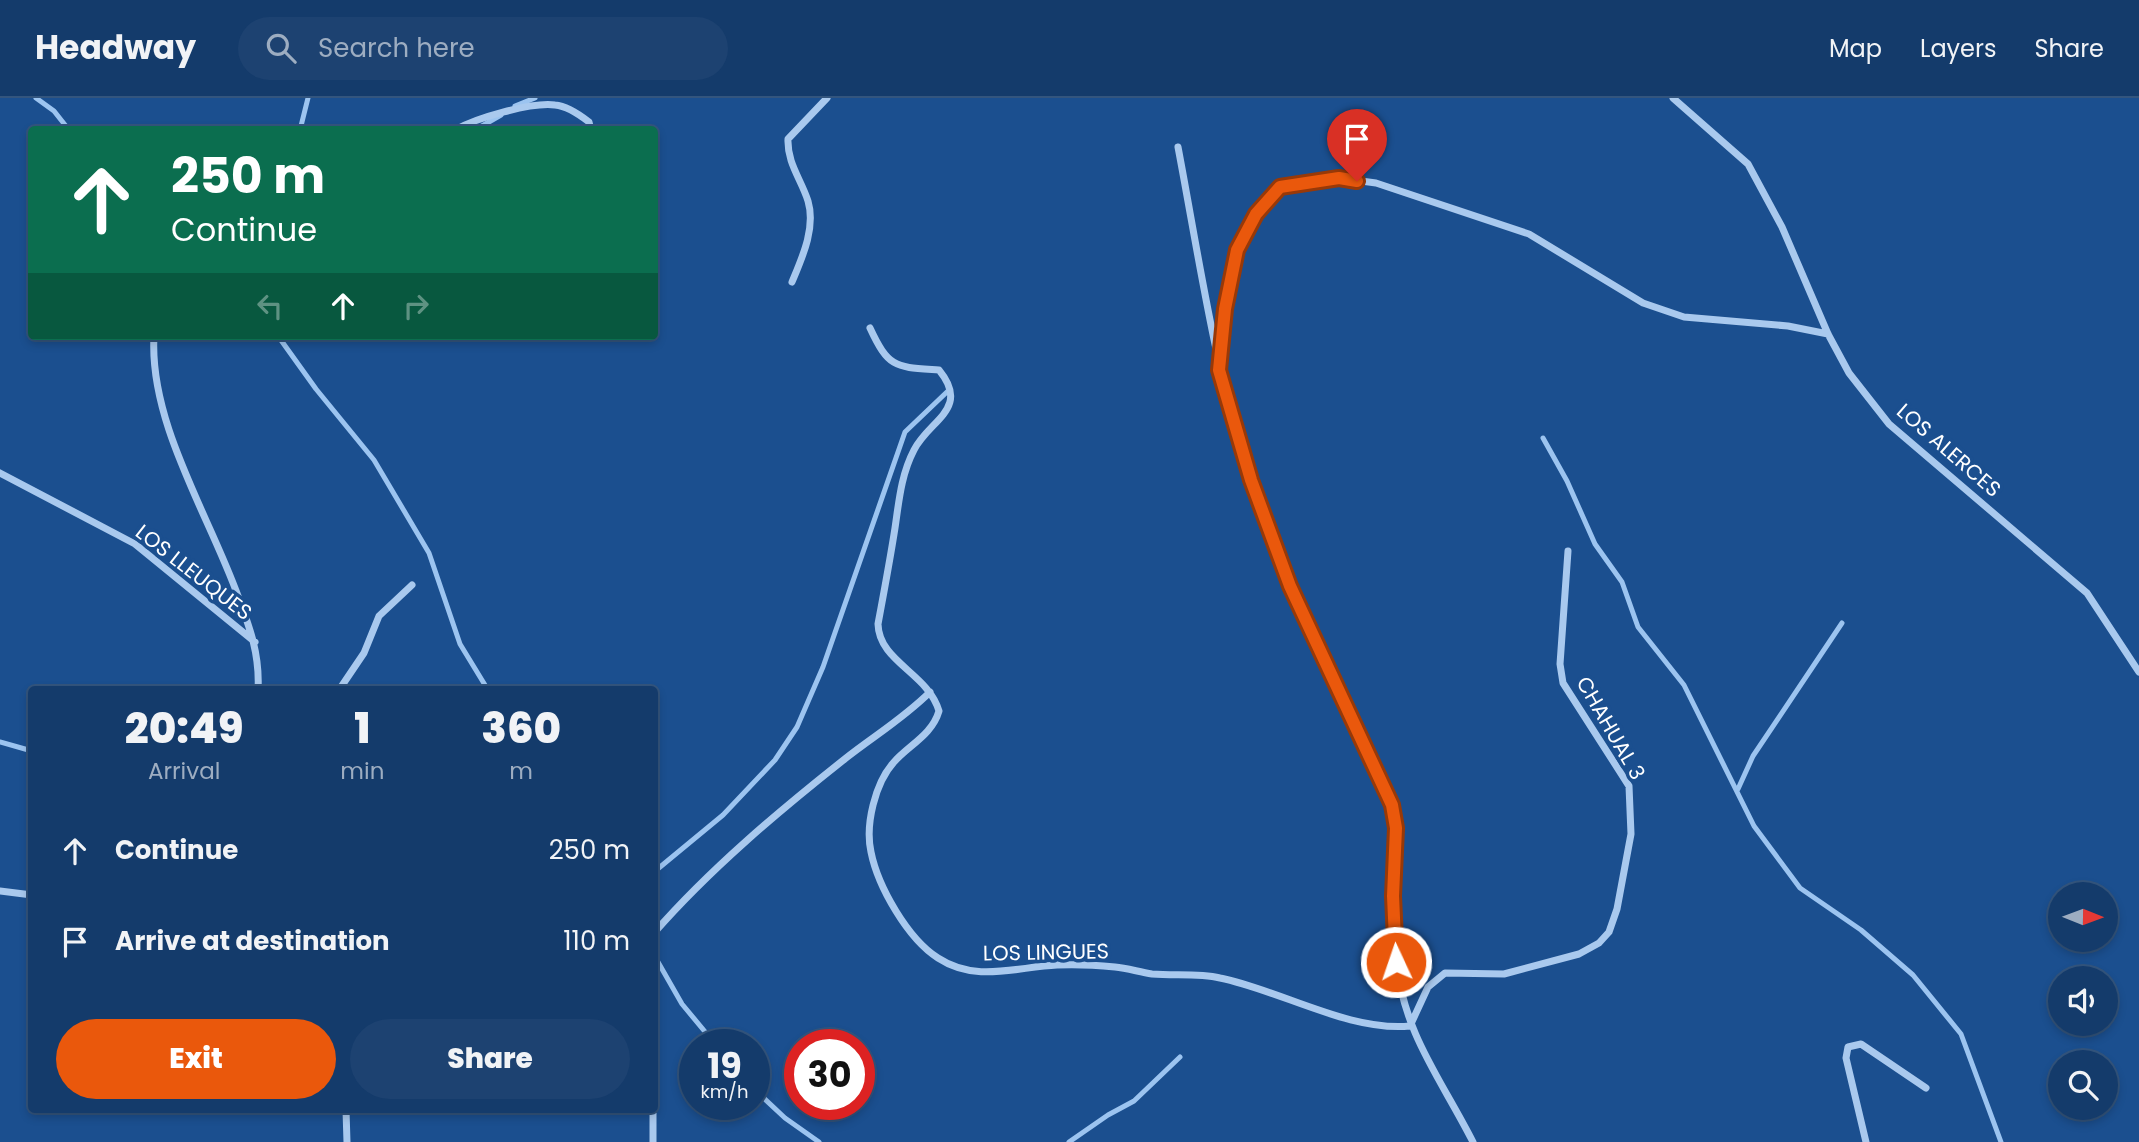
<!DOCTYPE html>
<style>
:root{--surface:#143b6b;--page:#1d4271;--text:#f1f3f6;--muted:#9dadc1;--line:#33557e;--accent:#ea580c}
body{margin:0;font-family:Poppins,sans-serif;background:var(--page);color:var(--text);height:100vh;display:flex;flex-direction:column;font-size:26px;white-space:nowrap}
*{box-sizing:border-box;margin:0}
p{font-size:23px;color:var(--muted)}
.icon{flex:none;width:38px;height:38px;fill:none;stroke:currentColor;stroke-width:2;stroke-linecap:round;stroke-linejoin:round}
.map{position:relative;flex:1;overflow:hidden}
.side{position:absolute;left:28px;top:588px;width:630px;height:427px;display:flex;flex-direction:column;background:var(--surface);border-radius:7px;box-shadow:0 4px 10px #0003,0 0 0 2px var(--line)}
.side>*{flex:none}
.hud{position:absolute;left:28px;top:28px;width:630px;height:214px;border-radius:7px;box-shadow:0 4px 10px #0003,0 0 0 2px var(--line);background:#0b6e4f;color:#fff;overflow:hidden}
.needle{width:46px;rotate:91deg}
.controls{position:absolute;left:2048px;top:784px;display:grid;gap:14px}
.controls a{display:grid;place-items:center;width:70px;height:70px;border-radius:50%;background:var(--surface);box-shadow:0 4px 10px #0003,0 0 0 2px var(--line);font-size:35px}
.speed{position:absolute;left:679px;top:931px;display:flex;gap:14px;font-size:35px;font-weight:700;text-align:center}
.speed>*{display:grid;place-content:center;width:91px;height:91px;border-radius:50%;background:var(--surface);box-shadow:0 4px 10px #0003,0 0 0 2px var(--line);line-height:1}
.speed small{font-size:18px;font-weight:400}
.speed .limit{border:10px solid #d22;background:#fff;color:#111}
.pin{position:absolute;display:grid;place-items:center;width:60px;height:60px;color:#fff;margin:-72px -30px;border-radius:50% 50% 50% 0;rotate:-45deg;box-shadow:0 0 7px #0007}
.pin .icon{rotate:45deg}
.me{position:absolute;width:77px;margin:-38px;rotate:357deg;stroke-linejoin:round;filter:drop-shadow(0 0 5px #0008)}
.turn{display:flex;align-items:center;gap:24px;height:147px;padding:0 28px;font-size:32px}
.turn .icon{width:91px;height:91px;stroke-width:2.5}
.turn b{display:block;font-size:49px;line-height:60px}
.lanes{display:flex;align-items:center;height:66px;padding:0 28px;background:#0003;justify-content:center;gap:35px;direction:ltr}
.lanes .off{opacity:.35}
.eta{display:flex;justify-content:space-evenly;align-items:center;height:119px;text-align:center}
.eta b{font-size:42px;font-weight:800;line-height:49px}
.cta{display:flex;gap:14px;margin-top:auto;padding:14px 28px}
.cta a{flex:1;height:80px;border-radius:42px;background:var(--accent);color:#fff;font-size:28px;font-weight:800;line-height:80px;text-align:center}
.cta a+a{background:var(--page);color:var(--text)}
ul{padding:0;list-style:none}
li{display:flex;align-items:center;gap:21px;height:91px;padding:0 28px}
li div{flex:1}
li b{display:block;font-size:26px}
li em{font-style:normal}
header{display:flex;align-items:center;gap:42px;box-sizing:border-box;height:98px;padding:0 35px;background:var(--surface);border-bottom:2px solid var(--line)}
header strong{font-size:33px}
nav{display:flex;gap:38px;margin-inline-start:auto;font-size:24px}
.search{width:490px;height:63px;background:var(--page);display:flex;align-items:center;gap:18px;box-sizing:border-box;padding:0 24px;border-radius:38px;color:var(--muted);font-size:26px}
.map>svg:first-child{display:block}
</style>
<header>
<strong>Headway</strong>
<div class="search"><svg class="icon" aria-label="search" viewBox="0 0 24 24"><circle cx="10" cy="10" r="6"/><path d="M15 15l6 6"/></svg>Search here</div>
<nav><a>Map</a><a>Layers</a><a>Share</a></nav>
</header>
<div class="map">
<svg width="2139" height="1044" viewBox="0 0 2139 1044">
<rect width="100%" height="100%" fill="#1b4f8f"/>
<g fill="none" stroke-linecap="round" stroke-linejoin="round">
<!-- stream -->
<path stroke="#9cc4f0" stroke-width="5" d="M36,0L54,13L69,32
M515,8L535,0
M300,32L308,0
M475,32L501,17
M278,238L316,291L374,362L429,455L460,546L488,592
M1543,340L1567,383L1595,446L1622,484L1638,529L1684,587L1754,728L1800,790L1861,832L1913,877L1961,936L2001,1044
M0,644L32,653
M1738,691L1753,658L1842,525
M654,774L723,717L775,662L797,629L823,569L905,334L949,292
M654,857L682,906L716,947
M754,991L785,1020L819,1044
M1069,1044L1108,1017L1134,1003L1180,959"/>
<!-- street -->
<path stroke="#a9c9ee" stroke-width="7" d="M1673,0L1748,66L1782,129L1828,236L1849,275L1889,326L2087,495L2139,574
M455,32C476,20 531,4 555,7C567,8 580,17 589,24L591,32
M1178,49C1199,160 1215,272 1250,381C1287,494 1345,599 1392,707C1401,758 1390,811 1396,863C1405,938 1440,979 1473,1044
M792,184C802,160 816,130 808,103C801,81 787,65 788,41L827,0
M870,230C889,271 896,269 939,272C971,311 929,322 914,352C901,377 899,403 895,430C890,462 884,494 878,526C879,564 928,575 939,613C932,637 909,647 894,664C875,685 865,727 871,754C878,789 908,841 938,860C976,885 1016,869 1057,867C1076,866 1095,867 1115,869C1127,870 1139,874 1152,876C1174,878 1198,875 1220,880C1280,892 1349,934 1410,928L1428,889L1445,875L1504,876L1579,856L1599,845L1609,834L1617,811L1631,736L1629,688L1563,585L1560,566L1568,453
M154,238C149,325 209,417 238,498C250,530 260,557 258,592
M1220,263L1225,211L1237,152L1256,116L1280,89L1339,80L1376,85L1529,136L1643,205L1684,219L1788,228L1828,236
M0,375L135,446L255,544
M339,592L364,555L379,518L412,487
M0,793L32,797
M654,835C710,771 779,713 846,660C874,638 904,620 930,594
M346,1012L347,1044
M653,1044V1012
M1866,1044L1846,960L1848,949L1861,946L1926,990"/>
</g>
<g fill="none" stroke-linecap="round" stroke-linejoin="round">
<defs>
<path id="route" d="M1357,83L1339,80L1280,89L1256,116L1237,152L1225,211L1219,272L1251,382L1290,488L1392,707L1396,730L1393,798L1396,864"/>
</defs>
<!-- route casing -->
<use href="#route" stroke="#983908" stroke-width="18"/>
<!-- route -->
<use href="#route" stroke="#ea580c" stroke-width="12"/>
</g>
<g text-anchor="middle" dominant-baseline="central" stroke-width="7" stroke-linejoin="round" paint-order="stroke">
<!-- street labels -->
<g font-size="21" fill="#fff" stroke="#1b4f8f">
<text transform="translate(1949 352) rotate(41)">LOS ALERCES</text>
<text transform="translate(194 474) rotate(38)">LOS LLEUQUES</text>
<text transform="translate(1611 630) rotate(60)">CHAHUAL 3</text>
<text transform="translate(1046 854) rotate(-1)">LOS LINGUES</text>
</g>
</g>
</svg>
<div class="controls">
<a><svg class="needle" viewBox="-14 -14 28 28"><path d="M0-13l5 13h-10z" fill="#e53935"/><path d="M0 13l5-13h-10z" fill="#9dadc1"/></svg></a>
<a><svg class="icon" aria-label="sound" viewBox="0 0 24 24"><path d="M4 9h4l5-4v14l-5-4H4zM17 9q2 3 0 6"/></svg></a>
<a><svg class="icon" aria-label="search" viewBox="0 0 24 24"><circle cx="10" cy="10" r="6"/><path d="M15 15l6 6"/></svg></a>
</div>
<div class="speed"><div>19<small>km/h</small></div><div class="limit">30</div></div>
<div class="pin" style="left:1357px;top:83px;background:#d93025"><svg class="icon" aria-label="arrive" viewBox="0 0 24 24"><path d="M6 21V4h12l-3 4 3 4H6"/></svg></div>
<svg class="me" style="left:1396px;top:864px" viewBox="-20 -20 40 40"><circle r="17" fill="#ea580c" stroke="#fff" stroke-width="3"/><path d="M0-11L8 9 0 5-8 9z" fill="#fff"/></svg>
<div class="hud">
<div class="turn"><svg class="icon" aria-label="ahead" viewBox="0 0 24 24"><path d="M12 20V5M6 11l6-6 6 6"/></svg><div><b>250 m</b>Continue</div></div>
<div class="lanes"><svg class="icon off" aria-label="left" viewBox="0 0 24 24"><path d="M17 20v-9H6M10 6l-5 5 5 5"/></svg><svg class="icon" aria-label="ahead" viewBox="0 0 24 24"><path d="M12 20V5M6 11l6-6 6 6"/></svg><svg class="icon off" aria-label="right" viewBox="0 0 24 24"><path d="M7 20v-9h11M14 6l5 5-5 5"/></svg></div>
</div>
<section class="side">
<div class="eta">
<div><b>20:49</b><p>Arrival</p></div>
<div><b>1</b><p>min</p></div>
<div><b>360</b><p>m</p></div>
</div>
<ul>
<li><svg class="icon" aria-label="ahead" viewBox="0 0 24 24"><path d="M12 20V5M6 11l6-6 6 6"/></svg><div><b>Continue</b></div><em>250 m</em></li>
<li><svg class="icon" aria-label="arrive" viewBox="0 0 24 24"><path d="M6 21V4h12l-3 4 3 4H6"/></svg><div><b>Arrive at destination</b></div><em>110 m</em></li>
</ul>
<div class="cta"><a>Exit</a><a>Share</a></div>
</section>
</div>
